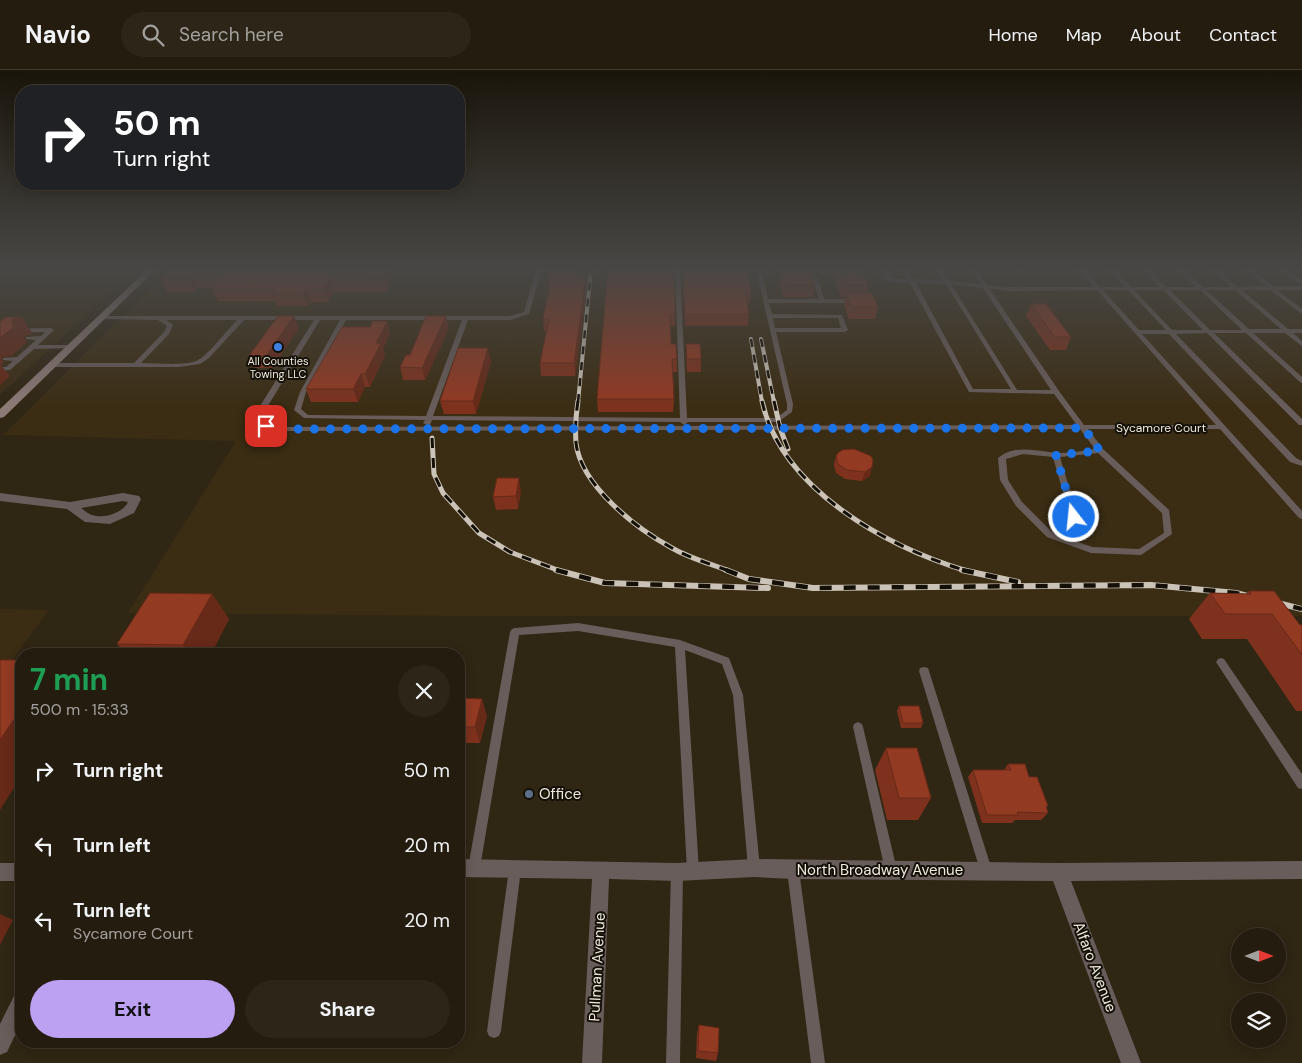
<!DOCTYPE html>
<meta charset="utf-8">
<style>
:root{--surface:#241c0f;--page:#2c2518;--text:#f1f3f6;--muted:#a3a19e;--line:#413a2f;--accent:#bca0f2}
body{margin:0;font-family:"DM Sans",sans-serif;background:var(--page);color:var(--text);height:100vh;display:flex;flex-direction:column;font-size:19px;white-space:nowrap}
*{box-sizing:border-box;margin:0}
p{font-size:16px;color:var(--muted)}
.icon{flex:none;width:28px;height:28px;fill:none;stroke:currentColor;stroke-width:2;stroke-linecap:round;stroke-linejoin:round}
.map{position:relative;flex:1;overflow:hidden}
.drawer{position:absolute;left:15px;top:578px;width:450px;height:400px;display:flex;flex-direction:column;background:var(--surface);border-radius:20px;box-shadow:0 2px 12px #0003,0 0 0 1px var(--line)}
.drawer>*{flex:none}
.guide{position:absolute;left:15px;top:15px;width:450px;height:105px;border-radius:20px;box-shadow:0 2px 12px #0003,0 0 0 1px var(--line);background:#202124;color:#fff;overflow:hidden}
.needle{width:32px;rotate:90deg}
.controls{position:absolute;left:1231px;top:858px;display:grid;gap:10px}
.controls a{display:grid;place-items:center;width:55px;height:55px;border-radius:50%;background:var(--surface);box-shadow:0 2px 12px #0003,0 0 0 1px var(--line);font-size:25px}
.pin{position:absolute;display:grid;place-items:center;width:42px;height:42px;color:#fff;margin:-21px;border-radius:10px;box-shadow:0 2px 8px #0006}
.me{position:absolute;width:55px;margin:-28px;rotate:344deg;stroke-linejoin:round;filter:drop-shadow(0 0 4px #0008)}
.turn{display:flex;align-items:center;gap:18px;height:105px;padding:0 15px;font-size:22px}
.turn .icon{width:65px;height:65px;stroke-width:2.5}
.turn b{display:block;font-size:35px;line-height:42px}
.round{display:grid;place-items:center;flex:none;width:52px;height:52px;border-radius:26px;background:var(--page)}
.summary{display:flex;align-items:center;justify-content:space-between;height:85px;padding:0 15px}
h1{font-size:30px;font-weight:700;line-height:38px;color:#1e9e55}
.cta{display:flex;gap:10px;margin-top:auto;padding:10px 15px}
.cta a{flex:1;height:58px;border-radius:30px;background:var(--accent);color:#111;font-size:20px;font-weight:700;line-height:58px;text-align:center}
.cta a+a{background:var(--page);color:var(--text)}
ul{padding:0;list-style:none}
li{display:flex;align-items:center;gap:15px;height:75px;padding:0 15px}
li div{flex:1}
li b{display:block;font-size:19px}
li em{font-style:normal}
header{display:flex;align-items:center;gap:30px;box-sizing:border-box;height:70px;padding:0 25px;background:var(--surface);border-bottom:1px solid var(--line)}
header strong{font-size:24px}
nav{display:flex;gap:28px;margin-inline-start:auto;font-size:18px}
.search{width:350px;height:45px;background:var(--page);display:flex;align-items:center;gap:12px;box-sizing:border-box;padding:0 18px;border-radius:28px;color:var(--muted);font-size:19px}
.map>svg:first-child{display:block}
</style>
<header>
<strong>Navio</strong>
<div class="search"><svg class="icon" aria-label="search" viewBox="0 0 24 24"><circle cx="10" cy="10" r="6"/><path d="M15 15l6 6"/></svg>Search here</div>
<nav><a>Home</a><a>Map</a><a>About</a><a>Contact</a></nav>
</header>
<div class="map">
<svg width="1302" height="993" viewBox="0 0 1302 993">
<rect width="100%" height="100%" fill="#302614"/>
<!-- built -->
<path fill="#3b2d14" d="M0,199H136L0,325V223L2,221L0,220Z
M170,199H1302V546H469L128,543L236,371L3,365Z
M0,539L49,540L0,606Z"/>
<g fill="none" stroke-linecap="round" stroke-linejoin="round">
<!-- lane -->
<path fill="#685d5b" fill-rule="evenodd" d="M540,199H546L541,203L529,244L510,250H468L433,346L680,348L675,199H680L687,348H776L787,340V334L756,199H761L768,229H819L812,208L815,206L818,208L824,229H856L859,231L856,233H769L772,244L842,245L848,260L845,262H776L793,334L792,342L778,352H688L684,355L680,352L432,350L430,355H427L423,353L425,350L304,348L294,340L300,322L340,250H320L263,344L269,354L284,357L1077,355L1054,324L969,322L910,213L887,212L881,199H885L891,209H908L902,199H907L914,209L943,211L936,199H941L949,211L981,214L970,199H975L987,215L1008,217H1094L1078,199H1084L1100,217H1125L1108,199H1114L1131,217H1160L1142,199H1148L1166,217H1196L1177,199H1183L1203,217H1231L1211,199H1217L1238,217L1266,216L1244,199H1250L1273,216H1302V220H1277L1302,239V244L1270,220H1242L1288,259H1302V263H1293L1302,271V276L1285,263H1253L1302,307V313L1300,312L1246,263H1214L1302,349V355H1299L1207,263L1176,264L1296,388L1302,391V396L1290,392L1169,264H1142L1302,441V449L1299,448L1220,359H1088L1103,379L1169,440L1172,464L1141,485L1091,483L1047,467L1016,436L1000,410L998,388C1016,373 1039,382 1059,383C1071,383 1083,381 1095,379L1080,359L284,361L263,358L255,344L314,250H244L209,288L200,294L179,297H52L49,295L52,293H134L164,262L167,256L158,250L99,249L98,248L101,246H510L524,242L535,202ZM916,213L946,214L1011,319H973ZM951,214L983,218L1051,320H1017ZM989,218L1008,221L1097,220L1216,355H1084L1059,321ZM1103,220H1128L1166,260H1139ZM1134,220H1163L1203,260H1172ZM1170,220H1200L1242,260H1210ZM1206,220H1235L1281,259H1249ZM773,248H838L841,258H775ZM166,250H237C228,259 207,287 196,291C183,296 156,293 141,293L169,264L173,255ZM346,250H462L426,346L308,345L301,339L306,322ZM1098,383L1162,443L1164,463L1139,479L1092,477L1053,463L1022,432L1008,410L1006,389L1023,384L1053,387L1070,447L1071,449H1077L1078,447L1060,387Z
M1279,199H1285L1302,210V215Z
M51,258L54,260L53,261L38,275H71L73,276V278L34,279L10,300L0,301V297H6L13,291L3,290V288L17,287L36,270L26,269V267L41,266L45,262L0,263V259Z
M578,553L680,570L729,588L743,625L760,798L758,802L754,804L750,802L748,798L733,625L722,594L685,580L699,801L697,805L693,807L689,805L687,801L675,577L578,561L519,565L480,798L478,802L474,804L470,802L468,798L510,562L512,559L515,558Z
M1221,588L1224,589L1302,704V719L1298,718L1218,595L1216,592L1218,589Z
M924,597L928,598L929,601L992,800L990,804L986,806L982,804L980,800L919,601L920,598Z
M858,652L862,654L863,657L897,800L895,804L891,806L887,804L885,800L853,657L854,654Z
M515,793L519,795L521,799L501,961L499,966L494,968L489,966L487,961L509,799L511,795Z
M793,794L797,796L799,800L825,993H811L787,800L789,796Z
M677,796L681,798L683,802L680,993H666L671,802L673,798Z"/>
<!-- street -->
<path fill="#685d5b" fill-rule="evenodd" d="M0,423L70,432L123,423L139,426L141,429L134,443L110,454L85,452L67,439L0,431ZM123,431L128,432C123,443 104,449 92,445C88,444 84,440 81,438Z
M459,789L677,793L754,789L1059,793L1302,791V809L1071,811L1141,993H1121L1053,811L793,809L754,807L677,811L609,809L602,993H582L592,809L459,807Z
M0,793H21V811H0Z
M21,923V953L7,982L0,985V954L14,926Z"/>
<!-- secondary -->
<path fill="#8c7a77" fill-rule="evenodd" d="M148,199H156L4,347L0,348V339Z"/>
<defs>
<path id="rail-far2" d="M751,269L762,332
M761,269L774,332
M578,332L591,199"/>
<path id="rail-far1" d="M578,331C576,344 575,359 576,373C581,416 637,459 672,478C689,488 711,494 729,501
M762,331C781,419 887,477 967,501
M774,331L780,358L788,379
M432,368L434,404L443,423L479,463L510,482L560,501"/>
<path id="rail" d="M556,500L605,513L768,518
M726,500L749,509L813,518L1151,515L1236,523L1251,527
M962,500L1018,512
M1270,531L1302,539"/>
</defs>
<!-- rail-far2 casing -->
<use href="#rail-far2" stroke="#cbc3b7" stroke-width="4"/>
<!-- rail-far1 casing -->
<use href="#rail-far1" stroke="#cbc3b7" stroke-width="5"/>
<!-- rail casing -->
<use href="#rail" stroke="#cbc3b7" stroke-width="6"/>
<!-- rail-far2 -->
<use href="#rail-far2" stroke="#141008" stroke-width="2.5" stroke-dasharray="8" stroke-linecap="butt"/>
<!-- rail-far1 -->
<use href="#rail-far1" stroke="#141008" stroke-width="3" stroke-dasharray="10" stroke-linecap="butt"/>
<!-- rail -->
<use href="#rail" stroke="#141008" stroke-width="4.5" stroke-dasharray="12" stroke-linecap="butt"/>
</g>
<!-- wall -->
<path fill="#7e321e" d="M171,199H397L386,222H334L328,232H311L308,236H277L275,231H218L212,219L213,218H197L194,222H167L161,209Z
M608,199L675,244V256H670L671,274L677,289V302H673L674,329L673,342H598L597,329Z
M681,199H735L751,221L750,233H747L749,244L748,256H685L682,199Z
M780,199H861L868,215L867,223L878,237L875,249H849L844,235L846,227H841L835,210L836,204H811L815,215L813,227H783L780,215L781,204Z
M584,202V206L587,218L575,306H541L540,293L546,261H544L543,249L550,215H548L547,203Z
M1031,234L1071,267L1066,280H1050L1026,246Z
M387,251L390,263L383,279L385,285L370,317H365L358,332H311L306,319L370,257Z
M299,258L272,298H255L249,286Z
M449,258L425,310H403L400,297L410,285Z
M686,274L701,289V302H687Z
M491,291L476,344H444L440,331Z
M842,380L870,406L862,411L845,409L836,403L834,395L836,386Z
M521,421L518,439L496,440L493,427Z
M1249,521L1300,555H1302V641H1296L1247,569H1202L1189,549L1210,523L1246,524Z
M212,524L229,549L211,584H126L117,574Z
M459,628L487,646L480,673H459Z
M899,636L923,653L921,658H901L897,641Z
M886,678L931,728L918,750H887L875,700Z
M1008,694L1029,707L1048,736L1046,738L1048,743L1041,750H1015L1012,753H982L968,707L973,700H1004Z
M699,955L718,983L716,991L696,988L697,964Z"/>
<!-- shaded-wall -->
<path fill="#672918" d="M388,199H397L386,222L383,209Z
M582,199H584V202L582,218L581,206Z
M192,205L197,218L194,222L188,209Z
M586,206L587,218L575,306L574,293Z
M330,210L334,222L328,232L324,219Z
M306,219L311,232L308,236L303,224Z
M294,246L299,258L272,298L266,286Z
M446,246L449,258L425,310L422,298Z
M22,247L33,264L25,266L24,267L27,272L11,286L2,287V289L4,292L1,295L10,306L0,315V259L12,255L13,249Z
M387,251L390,263L383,279L385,285L370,317L365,304L376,273Z
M488,278L491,291L476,344L473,331Z
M361,304L365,317L358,332L353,319Z
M872,397L870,406L862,411L865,402Z
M519,408L521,421L518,439L516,426Z
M212,524L229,549L211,584H190L183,575Z
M482,629L487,646L480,673L475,657Z
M21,639V707L0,740V670Z
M0,844L13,850L0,875Z"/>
<!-- building -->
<path fill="#933a23" stroke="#672918" d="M171,199H388L383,209L330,210L324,219H306L303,224H272L276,219H212L224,205H192L188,209H161Z
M548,199H582L581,206H586L574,293H540L549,249H543L552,203H547Z
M608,199H674L675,244H670L671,274H676L677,289H672L674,329H597Z
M683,199H747L751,221H745L749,244H685Z
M785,199H809L815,215H785L782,203H786Z
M837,199H861L868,215H844Z
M846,223H872L878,237H852Z
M1031,234H1046L1071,267H1055Z
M278,246H294L266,286H249Z
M426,246H446L422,298L400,297L406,285H410Z
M6,247H22L13,249L12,255H16L0,268V252Z
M373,251H387L376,273H381L365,304H361L353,319H306L342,257H370Z
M686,274H700L701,289H687Z
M458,278H488L473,331H440Z
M854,379L871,386L873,390L872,397L865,402L847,400L838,394L836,386L838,383L842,380Z
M497,408H519L516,426L493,427Z
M1249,521H1274L1300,555H1302V585L1272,544H1225L1210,523L1251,524Z
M150,523L212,524L183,575L117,574Z
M0,590H21V639L0,670Z
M459,628L482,629L475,657H459Z
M899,636H919L923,653H903Z
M886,678H917L931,728H899Z
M1008,694H1025L1029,707H1037L1048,736H1046L1048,743L1017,742L1018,745H987L973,700H1011Z
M699,955L719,958L718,983L698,981Z"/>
<!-- sky -->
<linearGradient id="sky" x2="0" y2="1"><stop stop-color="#1a150b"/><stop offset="0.59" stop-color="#484745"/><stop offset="1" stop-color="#484745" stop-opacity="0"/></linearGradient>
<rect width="1302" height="338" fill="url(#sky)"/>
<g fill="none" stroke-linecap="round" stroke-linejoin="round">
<!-- route -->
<path stroke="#1a73e8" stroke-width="9" stroke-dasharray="0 16.2" d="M266,356L284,359L1084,358L1100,381L1056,385L1074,447"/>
</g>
<!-- markers -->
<circle fill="#3f7fe0" stroke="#141008" stroke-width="2" cx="278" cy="277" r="5"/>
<circle fill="#5c6f8a" stroke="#141008" stroke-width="2" cx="529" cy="724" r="5"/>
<g text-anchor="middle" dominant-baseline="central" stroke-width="4" stroke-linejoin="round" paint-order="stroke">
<!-- far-poi labels -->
<g font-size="11" fill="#f0e9de" stroke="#141008">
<text x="278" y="291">All Counties<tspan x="278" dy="13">Towing LLC</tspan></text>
</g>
<!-- street labels -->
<g font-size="12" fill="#f0e9de" stroke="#141008">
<text x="1161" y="358">Sycamore Court</text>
</g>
<!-- near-poi labels -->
<g font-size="15" fill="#f0e9de" stroke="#141008" text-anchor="start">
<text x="539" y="724">Office</text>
</g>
<!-- near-street labels -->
<g font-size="15" fill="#f0e9de" stroke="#141008">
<text x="880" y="800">North Broadway Avenue</text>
<text transform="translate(597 897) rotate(-87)">Pullman Avenue</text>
<text transform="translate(1095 897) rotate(69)">Alfaro Avenue</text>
</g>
</g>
</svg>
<div class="controls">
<a><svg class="needle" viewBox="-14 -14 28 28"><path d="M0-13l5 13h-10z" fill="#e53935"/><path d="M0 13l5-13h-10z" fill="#a3a19e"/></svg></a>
<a><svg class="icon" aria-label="layers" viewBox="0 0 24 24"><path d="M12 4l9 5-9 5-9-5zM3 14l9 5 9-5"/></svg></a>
</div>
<div class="pin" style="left:266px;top:356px;background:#d93025"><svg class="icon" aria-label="arrive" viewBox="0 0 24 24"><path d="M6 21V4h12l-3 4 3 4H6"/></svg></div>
<svg class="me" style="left:1074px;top:447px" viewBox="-20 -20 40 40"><circle r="17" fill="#1a73e8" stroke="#fff" stroke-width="3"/><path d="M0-11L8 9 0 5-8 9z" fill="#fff"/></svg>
<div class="guide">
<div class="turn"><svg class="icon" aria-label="right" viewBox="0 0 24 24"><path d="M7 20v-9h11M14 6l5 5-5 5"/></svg><div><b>50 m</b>Turn right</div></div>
</div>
<section class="drawer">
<div class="summary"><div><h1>7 min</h1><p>500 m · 15:33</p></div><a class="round"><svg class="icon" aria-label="close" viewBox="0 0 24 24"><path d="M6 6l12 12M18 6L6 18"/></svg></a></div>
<ul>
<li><svg class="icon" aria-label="right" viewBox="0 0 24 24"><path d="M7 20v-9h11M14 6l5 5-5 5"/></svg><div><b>Turn right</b></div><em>50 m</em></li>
<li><svg class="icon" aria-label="left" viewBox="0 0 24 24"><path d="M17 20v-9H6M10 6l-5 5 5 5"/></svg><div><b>Turn left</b></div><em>20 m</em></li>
<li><svg class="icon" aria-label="left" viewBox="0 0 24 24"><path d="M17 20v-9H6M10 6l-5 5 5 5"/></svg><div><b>Turn left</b><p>Sycamore Court</p></div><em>20 m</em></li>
</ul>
<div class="cta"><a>Exit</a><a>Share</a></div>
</section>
</div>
